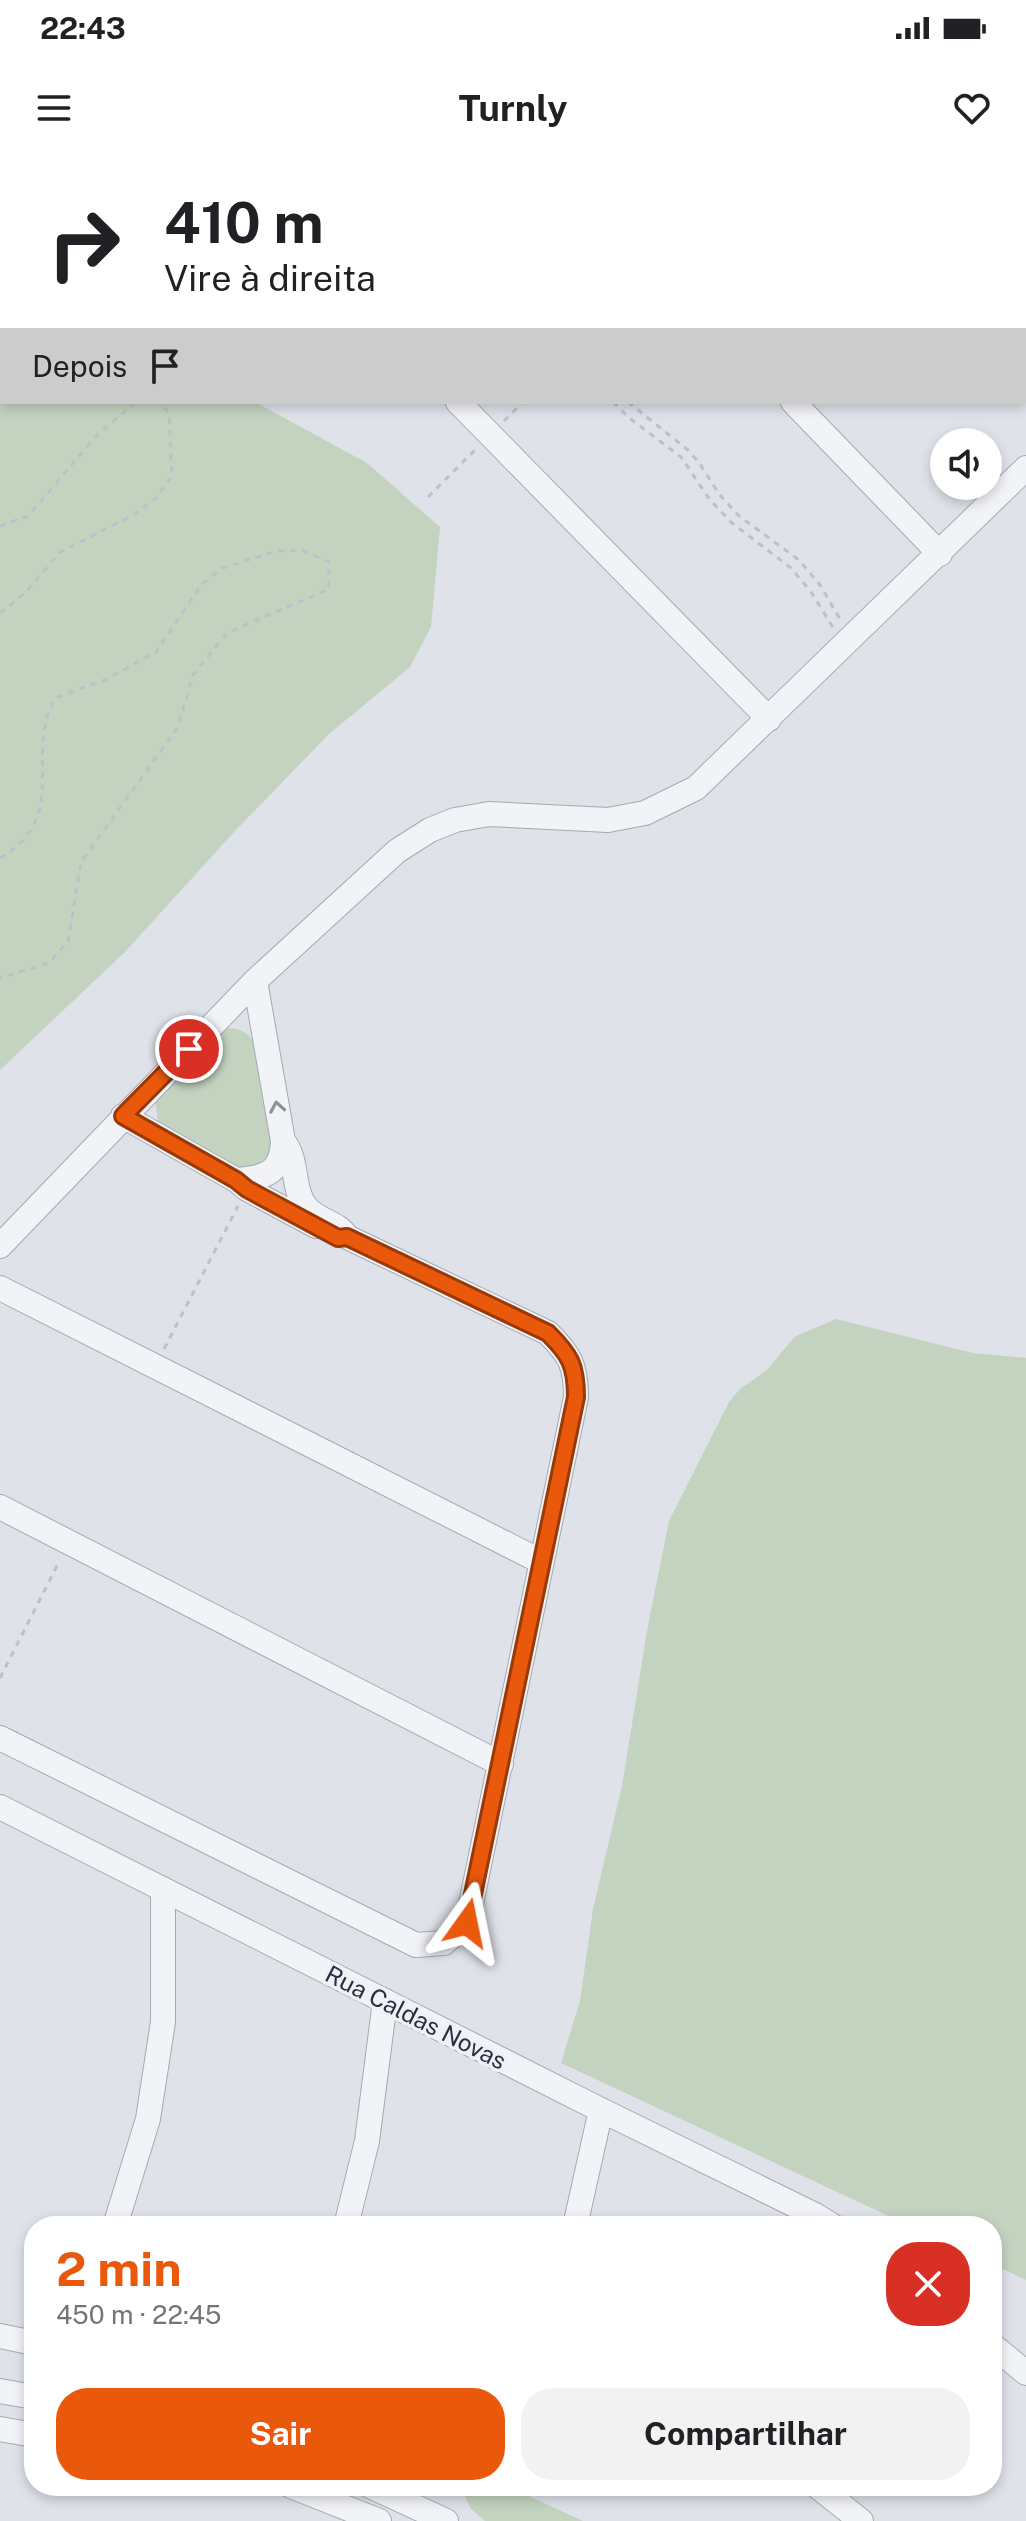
<!DOCTYPE html>
<html lang="pt">
<meta charset="utf-8">
<style>
:root{--surface:#fff;--page:#f2f2f2;--text:#202124;--muted:#757577;--accent:#ea580c}
body{margin:0;font-family:"Public Sans",sans-serif;background:var(--page);color:var(--text);height:100vh;display:flex;flex-direction:column;font-size:30px;white-space:nowrap}
*{box-sizing:border-box;margin:0}
p{font-size:26px;color:var(--muted)}
.icon{flex:none;width:44px;height:44px;fill:none;stroke:currentColor;stroke-width:2;stroke-linecap:round;stroke-linejoin:round}
.map{position:relative;flex:1;overflow:hidden}
.drawer{position:absolute;left:24px;top:2056px;width:978px;height:280px;display:flex;flex-direction:column;background:var(--surface);border-radius:32px;box-shadow:0 4px 12px #0003}
.drawer>*{flex:none}
.banner{position:absolute;left:0px;top:0px;width:1026px;height:244px;box-shadow:0 4px 12px #0003;background:#fff;color:var(--text);overflow:hidden}
.fabs{position:absolute;left:930px;top:268px;display:grid;gap:16px}
.fabs a{display:grid;place-items:center;width:72px;height:72px;border-radius:50%;background:var(--surface);box-shadow:0 4px 12px #0003;font-size:40px}
.pin{position:absolute;display:grid;place-items:center;width:68px;height:68px;color:#fff;margin:-34px;border:4px solid #fff;border-radius:50%;box-shadow:0 2px 8px #0007}
.me{position:absolute;width:88px;margin:-44px;rotate:12deg;stroke-linejoin:round;filter:drop-shadow(0 0 6px #0008)}
.turn{display:flex;align-items:center;gap:28px;height:168px;padding:0 32px;font-size:36px}
.turn .icon{width:104px;height:104px;stroke-width:2.5}
.turn b{display:block;font-size:56px;line-height:68px}
.then{display:flex;align-items:center;height:76px;padding:0 32px;background:#0003;gap:16px;font-size:30px}
.round{display:grid;place-items:center;flex:none;width:84px;height:84px;border-radius:32px;background:var(--page)}
.summary{display:flex;align-items:center;justify-content:space-between;height:136px;padding:0 32px}
h1{font-size:48px;font-weight:700;line-height:60px;color:var(--accent)}
.primary-button{display:flex;gap:16px;margin-top:auto;padding:16px 32px}
.primary-button a{flex:1;height:92px;border-radius:32px;background:var(--accent);color:#fff;font-size:32px;font-weight:700;line-height:92px;text-align:center}
.primary-button a+a{background:var(--page);color:var(--text)}
.status{display:flex;justify-content:space-between;align-items:center;height:56px;padding:0 40px;background:var(--surface);direction:ltr}
.status svg{height:22px;fill:currentColor}
header{display:flex;justify-content:space-between;align-items:center;height:104px;padding:0 32px;background:var(--surface);font-size:36px;font-weight:700}
.map>svg:first-child{display:block}
</style>
<div class="status"><b>22:43</b><svg viewBox="0 0 49 12"><path d="M0 12V9h3v3zM5 12V6h3v6zM10 12V3h3v9zM15 12V0h3v12zM26 1h20v11H26zM47 4h2v5h-2z"/></svg></div>
<header><svg class="icon" aria-label="menu" viewBox="0 0 24 24"><path d="M4 6h16M4 12h16M4 18h16"/></svg>Turnly<svg class="icon" aria-label="heart" viewBox="0 0 24 24"><path d="M12 20l-8-8c-3-5 5-10 8-4 3-6 11-1 8 4z"/></svg></header>
<div class="map">
<svg width="1026" height="2361" viewBox="0 0 1026 2361">
<rect width="100%" height="100%" fill="#dfe2e9"/>
<!-- green -->
<path fill="#c4d3c0" d="M0,128L2,242H255L367,303L440,367L431,467L410,507L329,574L235,671L125,792L0,910Z
M227,868C241,868 250,873 256,886L272,987C265,1003 252,1010 235,1007L158,962L155,940L220,870Z
M836,1159L973,1193L1026,1198V2120L992,2104V2066H910L561,1903L580,1841L593,1749L622,1626L648,1465L669,1361L729,1242L740,1229L767,1210L794,1177Z
M507,2326L583,2361H485L471,2349L462,2331L486,2332Z"/>
<g fill="none" stroke-linecap="round" stroke-linejoin="round">
<defs>
<path id="minor" d="M206,0L209,2
M559,0L561,2
M847,0L849,2
M281,2L283,0
M326,2L328,0
M1024,178L1026,179
M458,242L769,559
M793,242L940,394
M123,956L236,1020L247,1029L316,1066
M236,1020C265,1018 282,1013 283,981L255,821
M0,1086L255,821L397,691L430,670L455,660L489,654L608,660L645,653L696,628L1026,308
M0,1128L542,1402
M0,1347L501,1604
M0,1578L416,1785L444,1783L467,1763L576,1237C576,1205 570,1195 548,1173L347,1077C338,1062 317,1061 306,1047C291,1028 299,1000 283,981
M0,1647L601,1950L815,2055L833,2066
M115,2066L148,1959L163,1862V1729
M346,2066L367,1981L385,1841
M575,2066L601,1950
M0,2176L34,2183
M992,2185L1026,2213
M0,2231L34,2237
M0,2269L34,2275
M291,2326L379,2361
M370,2326L446,2361
M817,2326L861,2361"/>
</defs>
<!-- minor casing -->
<use href="#minor" stroke="#a4a9b3" stroke-width="26"/>
<!-- path -->
<path stroke="#bdc0c8" stroke-width="3" stroke-dasharray="6 6" stroke-linecap="butt" d="M372,0L373,2
M385,0L387,2
M28,2L29,0
M764,2L766,0
M613,242L628,257L681,297L710,340L732,363L791,408L811,432L834,469
M628,242L688,290L700,304L719,334L739,356L799,400L820,425L840,459
M504,261L523,242
M428,337L476,289
M0,366L28,356L98,274L136,242
M0,453L25,433L60,392L133,355L156,338L172,316L169,253L159,242
M0,698C62,661 34,616 46,561C48,553 52,545 55,538L107,519L156,492L202,424L223,408L276,391L302,390L329,402V429L227,473L193,515L178,567L81,702L68,781L49,803L0,818
M164,1189L238,1046
M0,1518L60,1400"/>
<!-- minor -->
<use href="#minor" stroke="#f2f3f7" stroke-width="24"/>
</g>
<!-- one-way arrows -->
<defs><path id="oneway-chevron" d="M-2-3.5L2.5 0L-2 3.5" fill="none" stroke-width="1.6" stroke-linecap="round" stroke-linejoin="round" transform="scale(2)"/></defs>
<use stroke="#8d919c" href="#oneway-chevron" transform="translate(277 947) rotate(-100)"/>
<g fill="none" stroke-linecap="round" stroke-linejoin="round">
<defs>
<path id="route" d="M189,889L123,956L236,1020L247,1029L338,1078L347,1077L548,1173C570,1195 576,1205 576,1237L467,1763"/>
</defs>
<!-- route casing -->
<use href="#route" stroke="#983908" stroke-width="20"/>
<!-- route -->
<use href="#route" stroke="#ea580c" stroke-width="14"/>
</g>
<g text-anchor="middle" dominant-baseline="central" stroke-width="7" stroke-linejoin="round" paint-order="stroke">
<!-- street labels -->
<g font-size="24" fill="#282f41" stroke="#eff1f6">
<text transform="translate(416 1857) rotate(27)">Rua Caldas Novas</text>
</g>
</g>
</svg>
<div class="fabs">
<a><svg class="icon" aria-label="sound" viewBox="0 0 24 24"><path d="M4 9h4l5-4v14l-5-4H4zM17 9q2 3 0 6"/></svg></a>
</div>
<div class="pin" style="left:189px;top:889px;background:#d93025"><svg class="icon" aria-label="arrive" viewBox="0 0 24 24"><path d="M6 21V4h12l-3 4 3 4H6"/></svg></div>
<svg class="me" style="left:467px;top:1763px" viewBox="-20 -20 40 40"><path d="M0-17L14 15 0 8-14 15z" fill="#ea580c" stroke="#fff" stroke-width="4"/></svg>
<div class="banner">
<div class="turn"><svg class="icon" aria-label="right" viewBox="0 0 24 24"><path d="M7 20v-9h11M14 6l5 5-5 5"/></svg><div><b>410 m</b>Vire à direita</div></div>
<div class="then">Depois<svg class="icon" aria-label="arrive" viewBox="0 0 24 24"><path d="M6 21V4h12l-3 4 3 4H6"/></svg></div>
</div>
<section class="drawer">
<div class="summary"><div><h1>2 min</h1><p>450 m · 22:45</p></div><a class="round" style="background:#d93025;color:#fff"><svg class="icon" aria-label="close" viewBox="0 0 24 24"><path d="M6 6l12 12M18 6L6 18"/></svg></a></div>
<div class="primary-button"><a>Sair</a><a>Compartilhar</a></div>
</section>
</div>
